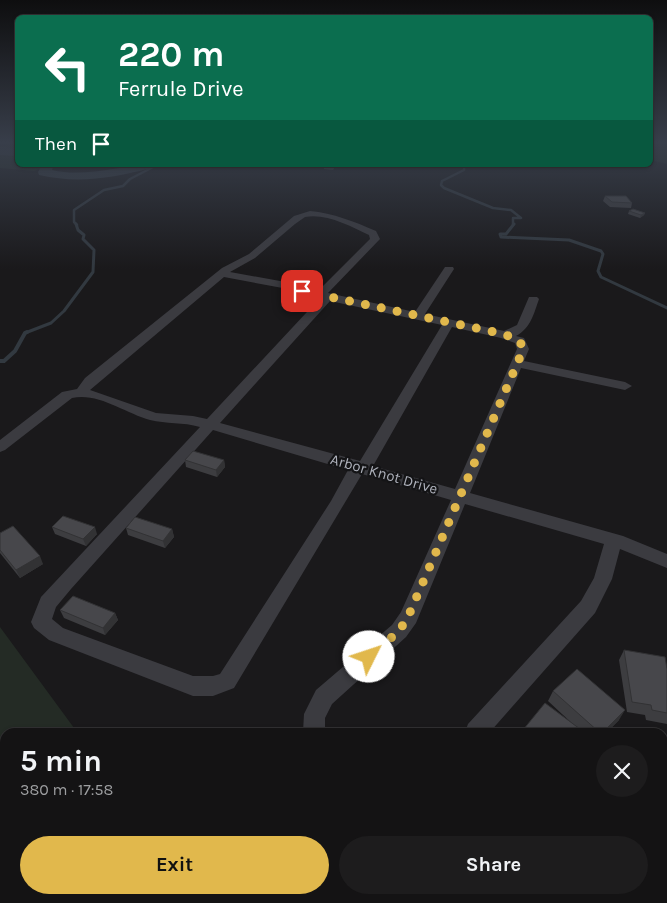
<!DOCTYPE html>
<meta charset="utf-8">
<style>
:root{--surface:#141314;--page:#1d1c1d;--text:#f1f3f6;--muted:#9d9ea0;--line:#333234;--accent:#e1b84c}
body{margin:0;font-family:Karla,sans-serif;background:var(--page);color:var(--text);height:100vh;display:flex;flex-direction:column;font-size:19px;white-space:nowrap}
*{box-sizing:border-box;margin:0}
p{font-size:16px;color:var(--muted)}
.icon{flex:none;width:28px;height:28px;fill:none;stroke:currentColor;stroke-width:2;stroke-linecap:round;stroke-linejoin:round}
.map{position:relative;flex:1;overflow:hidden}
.panel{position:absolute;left:0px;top:728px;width:668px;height:176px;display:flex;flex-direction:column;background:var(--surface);border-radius:15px 15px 0 0;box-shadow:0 1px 4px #0004,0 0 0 1px var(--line)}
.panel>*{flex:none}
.guide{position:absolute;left:15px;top:15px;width:638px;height:152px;border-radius:8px;box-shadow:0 1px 4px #0004,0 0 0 1px var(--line);background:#0b6e4f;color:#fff;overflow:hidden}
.pin{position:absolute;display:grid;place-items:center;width:42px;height:42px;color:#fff;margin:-21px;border-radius:10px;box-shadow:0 2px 8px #0006}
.me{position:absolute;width:55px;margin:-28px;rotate:49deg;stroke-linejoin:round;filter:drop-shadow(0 0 4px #0008)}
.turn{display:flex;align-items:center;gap:18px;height:105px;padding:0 20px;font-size:22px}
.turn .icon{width:65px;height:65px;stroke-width:2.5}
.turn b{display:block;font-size:35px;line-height:42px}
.then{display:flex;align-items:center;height:48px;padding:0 20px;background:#0003;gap:10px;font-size:19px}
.round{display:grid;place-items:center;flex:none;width:52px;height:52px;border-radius:26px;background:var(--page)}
.overview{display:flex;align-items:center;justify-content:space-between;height:85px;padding:0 20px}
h1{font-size:30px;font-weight:700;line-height:38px}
.cta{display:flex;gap:10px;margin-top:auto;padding:10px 20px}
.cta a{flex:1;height:58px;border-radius:30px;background:var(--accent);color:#111;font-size:20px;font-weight:700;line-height:58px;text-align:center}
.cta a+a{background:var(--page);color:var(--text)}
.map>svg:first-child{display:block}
</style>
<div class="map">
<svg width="667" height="903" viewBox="0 0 667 903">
<rect width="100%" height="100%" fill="#1a191b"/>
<!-- green -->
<path fill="#242b25" d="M650,143H667V164L650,160Z
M17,144L18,165H53L34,171L0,168V146Z
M0,627L77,732H5V899H94L90,903H0Z"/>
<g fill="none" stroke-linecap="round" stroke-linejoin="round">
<!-- stream-far2 -->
<path stroke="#323940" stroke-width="2.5" d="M455,165L464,167V170L442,181L441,185L444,188L493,208L511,210L521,218H513V225
M77,225L74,222V210L104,190L123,186L130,179L157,165"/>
<!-- stream-far1 -->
<path stroke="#323940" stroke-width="3" d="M514,224L506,234H500L501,237L569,240L601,251L603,254L598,271L601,277L667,308
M25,333L51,323L64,311L93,272L94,250L83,239L84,235L78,230L76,224"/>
<!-- stream -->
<path stroke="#323940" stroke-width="4" d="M0,361H4L15,351L25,333L27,332"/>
<!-- river -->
<path fill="#323940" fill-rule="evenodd" d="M0,147L18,148V156L0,155Z
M42,165H54L52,170C86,178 119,165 153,165L151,168C113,178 78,184 39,175L38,172Z"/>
<!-- minor -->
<path fill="#3b3b40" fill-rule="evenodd" d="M310,211C333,213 355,222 376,231L380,239L328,293L415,312L445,267H453L454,269L425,314L504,331L517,325L529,297H537L539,299C534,313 531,328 516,336L524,338L529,349L524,361L625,382L632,386L625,390L521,368L470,493L623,536L667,554V568L620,549L612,579L595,613L490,732H465L468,724L581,601L594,578L604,544L465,504L416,623L406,637L332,704L325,718V732H303L304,714L316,690L392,625L401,612L451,500L362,474L234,688L213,696H193L49,640L34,628L31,622L41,597L200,427C183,422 166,424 150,420C125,413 98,392 72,398L5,450L0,452V440L62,392L77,389L85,378L222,268L249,254L294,216ZM305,217C326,213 350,226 369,235L370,239L318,291L291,283L230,272L255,258L295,224ZM224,277L288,289L297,293L320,298L207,419L193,416L156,413L90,390ZM330,301L442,325L360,461L220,423ZM452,327L501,338L515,343L517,349L455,489L373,466ZM213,430L348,470L331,501L220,674L213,676H193L63,628L52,619L56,607L71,589Z
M667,789V816L662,818V791Z
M456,899H485L486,903H457Z
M583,899H610L609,903H582Z"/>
</g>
<!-- wall -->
<path fill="#3d3d40" d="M322,165H336L333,170L324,169V166H322Z
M605,196L632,203L631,208L610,207L603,201Z
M629,211L645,213L644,215L640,218L628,214Z
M185,460H224L225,467L217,477L186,467Z
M52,527L97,534L86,546L55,534Z
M126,528L172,529L174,537L165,548L128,535Z
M0,533L43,564L20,578L0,553Z
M60,610L115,613L118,620L105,635L64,618Z
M624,650L667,669V724L646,720L645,715L627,712L619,660Z
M553,691L619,720L607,732H522L523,730L576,727L548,701Z"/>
<!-- shaded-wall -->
<path fill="#323234" d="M645,213L644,215L640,218L641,215Z
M224,460L225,467L217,477L216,470Z
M95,527L97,534L86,546L83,539Z
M172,529L174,537L165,548L163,541Z
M40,556L43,564L20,578L16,570Z
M115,613L118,620L105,635L103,628Z
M625,710L619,720L607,732H603Z"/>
<!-- building -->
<path fill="#47474b" stroke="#323234" d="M605,196H626L632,203L612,202Z
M633,209L645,213L641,215L629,211Z
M193,451L224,460L216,470L185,460Z
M63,516L95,527L83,539L52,527Z
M135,517L172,529L163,541L126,528Z
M13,526L40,556L16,570L0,550V533Z
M73,596L115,613L103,628L60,610Z
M624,650L665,657L667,669V713L652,710L651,705L632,702Z
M577,669L625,710L603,732H599L553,691Z
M545,703L584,732H525L523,730Z
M144,899H157V903H143Z
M350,899H402L407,903H346Z"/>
<!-- sky -->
<linearGradient id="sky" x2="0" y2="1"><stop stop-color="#0e0e0f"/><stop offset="0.53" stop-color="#383e4a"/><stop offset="1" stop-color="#383e4a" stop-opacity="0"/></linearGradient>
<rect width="667" height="269" fill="url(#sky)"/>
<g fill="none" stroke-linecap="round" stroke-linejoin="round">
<!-- route -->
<path stroke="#e1b84c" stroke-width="9" stroke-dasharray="0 16.2" d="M302,291L504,334L520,341L523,350L408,617L399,631L369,657"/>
</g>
<g text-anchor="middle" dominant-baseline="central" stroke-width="4.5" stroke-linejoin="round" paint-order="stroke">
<!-- street labels -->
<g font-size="15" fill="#adb0ba" stroke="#141416">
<text transform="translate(384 474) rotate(16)">Arbor Knot Drive</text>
</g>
</g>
</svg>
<div class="pin" style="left:302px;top:291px;background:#d93025"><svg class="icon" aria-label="arrive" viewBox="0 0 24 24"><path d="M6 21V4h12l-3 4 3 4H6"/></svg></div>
<svg class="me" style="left:369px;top:657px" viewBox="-20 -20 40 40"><circle r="19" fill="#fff"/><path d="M0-13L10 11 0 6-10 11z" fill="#e1b84c"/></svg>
<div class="guide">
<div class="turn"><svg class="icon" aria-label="left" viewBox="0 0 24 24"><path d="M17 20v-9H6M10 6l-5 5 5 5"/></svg><div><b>220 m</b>Ferrule Drive</div></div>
<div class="then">Then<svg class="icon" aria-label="arrive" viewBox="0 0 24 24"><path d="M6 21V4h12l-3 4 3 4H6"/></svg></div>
</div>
<section class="panel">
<div class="overview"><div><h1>5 min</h1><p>380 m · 17:58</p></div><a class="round"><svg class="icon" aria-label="close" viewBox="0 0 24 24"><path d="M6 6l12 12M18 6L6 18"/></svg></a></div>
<div class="cta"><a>Exit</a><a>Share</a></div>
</section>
</div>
